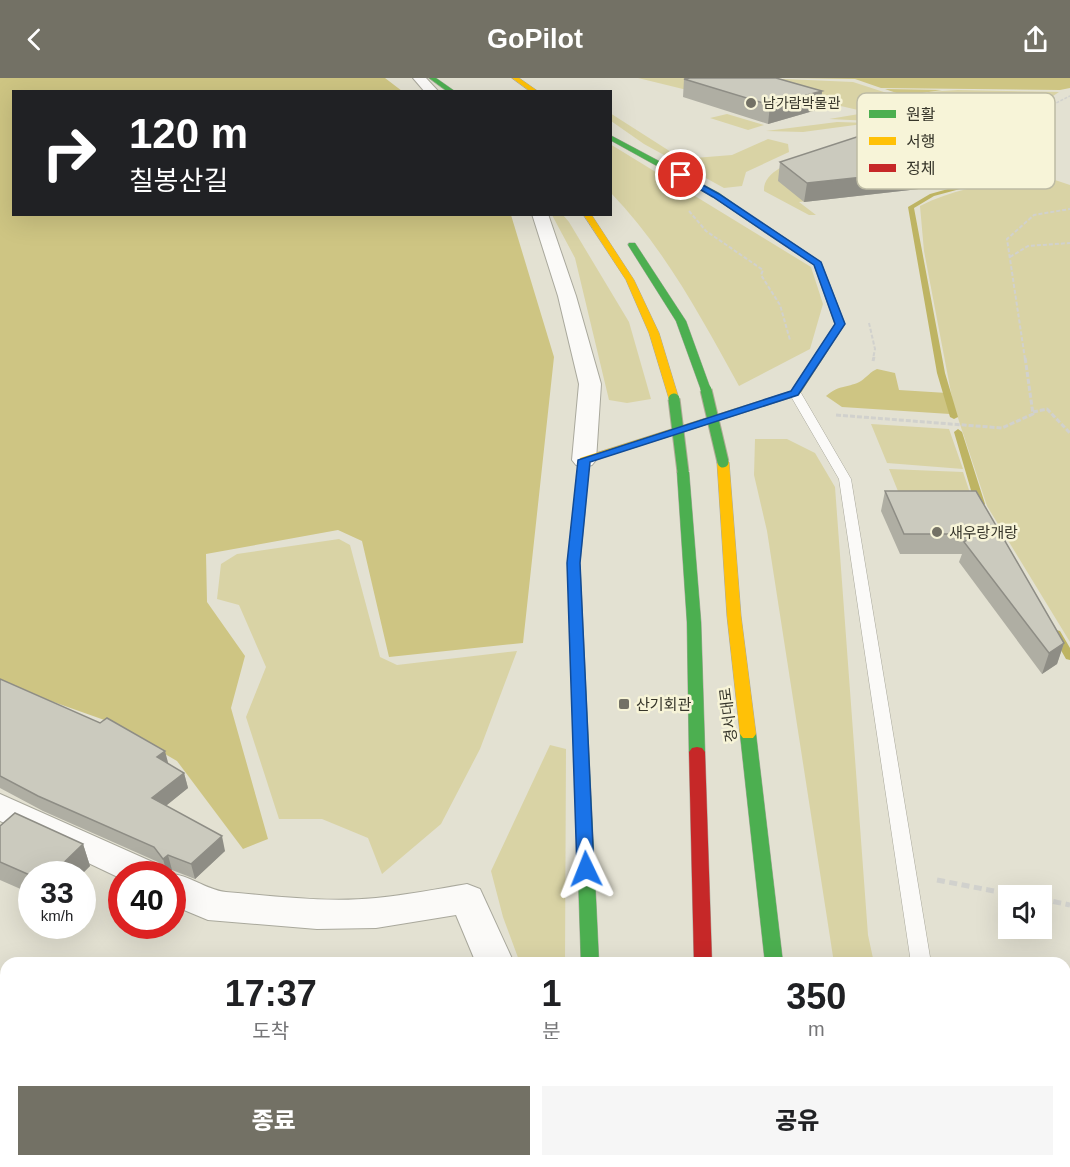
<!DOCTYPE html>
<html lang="ko">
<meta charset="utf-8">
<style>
:root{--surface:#fff;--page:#f6f6f6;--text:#202124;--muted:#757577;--accent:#737165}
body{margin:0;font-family:Helvetica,"Noto Sans KR",sans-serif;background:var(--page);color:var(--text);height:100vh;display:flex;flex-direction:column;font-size:22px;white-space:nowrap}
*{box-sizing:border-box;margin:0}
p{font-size:20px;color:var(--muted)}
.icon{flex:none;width:33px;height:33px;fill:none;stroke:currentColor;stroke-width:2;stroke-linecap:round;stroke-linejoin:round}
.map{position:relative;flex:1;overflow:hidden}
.drawer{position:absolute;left:0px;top:879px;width:1071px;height:210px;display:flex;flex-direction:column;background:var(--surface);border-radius:18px 18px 0 0;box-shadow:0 6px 24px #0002}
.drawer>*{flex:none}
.top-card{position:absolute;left:12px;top:12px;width:600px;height:126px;border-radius:0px;box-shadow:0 6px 24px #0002;background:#202124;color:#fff;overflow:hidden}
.buttons{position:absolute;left:998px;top:807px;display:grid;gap:12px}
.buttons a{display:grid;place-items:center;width:54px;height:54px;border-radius:0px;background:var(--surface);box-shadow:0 6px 24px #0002;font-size:30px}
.speed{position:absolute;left:18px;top:783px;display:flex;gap:12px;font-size:30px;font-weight:700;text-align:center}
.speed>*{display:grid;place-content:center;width:78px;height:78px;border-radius:50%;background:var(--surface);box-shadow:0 6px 24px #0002;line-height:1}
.speed small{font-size:15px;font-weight:400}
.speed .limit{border:9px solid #d22;background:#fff;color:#111}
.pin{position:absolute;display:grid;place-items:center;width:51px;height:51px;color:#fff;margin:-26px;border:3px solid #fff;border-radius:50%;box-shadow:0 2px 6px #0007}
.me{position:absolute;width:66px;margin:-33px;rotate:358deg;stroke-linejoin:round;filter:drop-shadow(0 0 4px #0008)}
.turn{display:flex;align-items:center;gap:21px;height:126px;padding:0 18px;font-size:27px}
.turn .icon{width:78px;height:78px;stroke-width:2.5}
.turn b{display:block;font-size:42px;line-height:51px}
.eta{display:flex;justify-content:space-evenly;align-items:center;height:102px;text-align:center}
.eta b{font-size:36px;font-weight:800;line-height:42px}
.primary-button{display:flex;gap:12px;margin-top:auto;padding:12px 18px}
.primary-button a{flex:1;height:69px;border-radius:0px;background:var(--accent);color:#fff;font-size:24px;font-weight:800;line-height:69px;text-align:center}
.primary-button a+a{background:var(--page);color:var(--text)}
header{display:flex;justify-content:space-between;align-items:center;height:78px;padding:0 18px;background:var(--accent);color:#fff;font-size:27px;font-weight:800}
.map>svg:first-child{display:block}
</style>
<header><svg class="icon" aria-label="back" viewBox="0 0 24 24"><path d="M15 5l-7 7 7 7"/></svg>GoPilot<svg class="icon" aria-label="share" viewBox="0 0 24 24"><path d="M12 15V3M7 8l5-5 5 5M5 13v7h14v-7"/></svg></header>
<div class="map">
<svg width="1070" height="1089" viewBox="0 0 1070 1089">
<rect width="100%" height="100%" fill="#e3e1d2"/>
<!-- green -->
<path fill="#d9d3a5" d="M638,0H760L853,4L936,31L951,32L872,43L829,41L859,36L858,32L737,4H722L683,11Z
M958,12L1059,14L1053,18L1033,23L995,26L979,23L945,24L927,14Z
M610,35L682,81L732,77L768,61L788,66L789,74L746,94L742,108L724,110L644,66L611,43Z
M727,36L764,47L748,52L710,40Z
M837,44L870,45L803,54L766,53Z
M610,66L811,189L823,226L810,271L739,308C702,241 665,171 611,115Z
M806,78L824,121L799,124L816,137H809L764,113C763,93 791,85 806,78Z
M1046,99L1070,107V564L987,428L953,325L924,173L920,128C959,108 1003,104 1046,99Z
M552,137H563L569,144L629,244L651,321L627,325L609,322L575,180Z
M871,346L949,351L963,391L887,385Z
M755,361H787L815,375L835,409L868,857L874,885H834L767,453L754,397Z
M889,391L963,394L975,430L904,428Z
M339,461L350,467L380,579L397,587L517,573L480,671L441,746L382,796L368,760L322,741H279L246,639L266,589L239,527L217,521L221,486L237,476Z
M550,667L566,671L565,885H520L503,839L491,793Z
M865,1083H918L919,1089H866Z"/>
<!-- forest -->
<path fill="#cec583" d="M0,0H385L402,13L14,14V136L511,137L554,279L523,565L389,579L362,463L338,452L206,476L207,524L245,578L231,630L268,761L243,771L177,683L110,644L0,605Z
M792,0H1070V10L1060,12L881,10L855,1Z
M885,11L942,12L922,15L944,25L979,24L990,27C946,36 926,25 885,11Z
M877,291L895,295L899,312L947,315L950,336L842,329L826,318C840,306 849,310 861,303C867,299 870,294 877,291Z"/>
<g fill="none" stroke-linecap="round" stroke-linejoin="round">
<!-- stream -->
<path fill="#beb463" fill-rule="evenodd" d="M984,101L986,102V104L934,118L914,130L945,295L958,339L954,341L950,339L937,295L908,129L930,116Z
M958,351L962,354L985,426L983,428H977L975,426L954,354Z
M1056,552L1060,553L1070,570V582L1066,581L1051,555Z"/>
<defs>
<path id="lane" d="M795,312L801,315L851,401L931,885H911L839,401L789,315Z
M949,1083H973L974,1089H950Z"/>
<path id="street" d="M413,0H426L439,14H425Z
M532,136H548L576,218L601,306L596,382L592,387L584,389L576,387L572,382L579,306L558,218Z
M0,716L157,786L162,796H122V801L0,743Z
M170,796C188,796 206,812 226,814C275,818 326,825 376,820C407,817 437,811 467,806L480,811L514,885H476L456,837L376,850L317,851L208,842L172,827V796Z
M481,1083H525V1089H481Z"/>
<path id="fast" d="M429,0H436L456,14H448Z
M610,57L719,115L764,147L757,149L713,119L610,62Z
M629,165H635L686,243L711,312L710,314L706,315L701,312L676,243L628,167Z
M683,391L689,394L701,544L705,674L702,678H692L689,674L687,544L677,394Z
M579,430L585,434L580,485L599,885H581L568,485L573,434Z
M748,651L753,652L756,656L783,885H765L740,656L743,652Z
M699,1083H721V1089H699Z"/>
<path id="slow" d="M512,0H519L539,14H531Z
M583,136H591L634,202L659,255L679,321L678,323L674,324L669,321L649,255L626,202Z
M757,145H763L821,184L845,246L799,317L589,384L585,434L583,437H575L573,434L580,380L791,313L835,246L814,187L757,149Z
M723,381L729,384L741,538L756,656L753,660H743L740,656L727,538L717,384Z
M586,1083H608L609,1089H587Z"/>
<path id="jam" d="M697,669L702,670L705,674L712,885H694L689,674L692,670Z
M785,1083H807L808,1089H786Z"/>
</defs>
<!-- lane casing -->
<use href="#lane" stroke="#a9a89c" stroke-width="1"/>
<!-- street casing -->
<use href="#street" stroke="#a9a89c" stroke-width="2"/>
<!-- fast casing -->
<use href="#fast" stroke="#a9a89c" stroke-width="1"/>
<!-- slow casing -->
<use href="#slow" stroke="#a9a89c" stroke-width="1"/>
<!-- jam casing -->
<use href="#jam" stroke="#a9a89c" stroke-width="1"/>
<!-- path-far3 -->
<path stroke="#d1d1cd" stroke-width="1.5" stroke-dasharray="3 1.5" stroke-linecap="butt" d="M982,42L1052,27L1070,18"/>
<!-- path-far2 -->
<path stroke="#d1d1cd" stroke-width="2" stroke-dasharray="4 2" stroke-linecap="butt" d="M689,133L706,153L763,192L761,197L780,227L790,262
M1010,179L1028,168L1070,165
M869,245L875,271L873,281
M1025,281L1007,161L1034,137L1070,131"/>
<!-- path-far1 -->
<path stroke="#d1d1cd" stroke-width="3" stroke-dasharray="5 2" stroke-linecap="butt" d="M873,283L874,279
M1033,334L1047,331L1070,355
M836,337L1002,350L1033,336L1025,279"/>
<!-- path -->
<path stroke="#d1d1cd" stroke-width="5" stroke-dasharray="8 4.5" stroke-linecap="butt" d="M937,802L1020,818
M1041,821L1070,827"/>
<!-- lane -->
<use href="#lane" fill="#fbfaf8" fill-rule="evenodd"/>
<!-- street -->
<use href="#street" fill="#fbfaf8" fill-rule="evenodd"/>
<!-- fast -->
<use href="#fast" fill="#4caf50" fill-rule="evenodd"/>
<!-- slow -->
<use href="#slow" fill="#ffc107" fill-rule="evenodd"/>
<!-- jam -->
<use href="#jam" fill="#c62828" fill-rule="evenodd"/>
<defs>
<path id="fast-bridge" d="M706,312L723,384
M674,321L683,394"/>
</defs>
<!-- fast-bridge casing -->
<use href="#fast-bridge" stroke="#aeab95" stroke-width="13" stroke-linecap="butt"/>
<!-- fast-bridge -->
<use href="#fast-bridge" stroke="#4caf50" stroke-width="11"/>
</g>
<!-- wall -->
<path fill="#afaea3" d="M684,1L822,13L820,31L768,46L683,19Z
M780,84L972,105L804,124L778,103Z
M885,413H976L1064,565L1057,586L1042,596L959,484L962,476H900L881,433Z
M0,601L168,686L184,695L188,710L165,728L225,773L195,801L172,792L167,796L158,784L43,733L0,710Z
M0,748L83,766L90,788L82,796H32V816L0,802Z
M1065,909H1070V990L1065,989Z
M231,1083H299L295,1089H233Z"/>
<!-- shaded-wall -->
<path fill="#8e8d85" d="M822,13L820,31L768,46L770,27Z
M976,87L972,105L804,124L807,105Z
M1064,565L1057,586L1042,596L1049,575Z
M165,673L169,688L157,679Z
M184,695L188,710L156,736L152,720Z
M222,758L225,773L195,801L191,786Z
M83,766L90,788L82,796H52Z
M168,777L172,792L167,796L163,781Z
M182,1083H201L197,1089H177Z
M290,1083H299L295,1089H286Z"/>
<!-- building -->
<path fill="#cbcabe" stroke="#8e8d85" stroke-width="1.5" d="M690,0H776L822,13L770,27L684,1Z
M909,50L976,87L807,105L780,84L872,54Z
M885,413H976L1064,565L1049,575L964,464L970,460L968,456H904Z
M0,601L100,645L107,640L165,673L157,679L184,695L152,720L222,758L191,786L168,777L163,781L154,769L38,718L0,698Z
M15,735L83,766L52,796H32V798L0,784V748Z
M1065,909H1070V967H1065Z
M85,1083H182L177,1089H80Z
M235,1083H290L286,1089H248Z"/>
<!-- route -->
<path fill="#1a73e8" stroke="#114b97" stroke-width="1.5" d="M681,95L719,116L821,184L845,246L798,317L590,384L580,485L594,791L592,795L586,797L580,795L577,791L567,485L578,382L791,313L835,246L814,187L713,119L679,99Z"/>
<!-- markers -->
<g fill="#737165" stroke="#f7f4d8" stroke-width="2">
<circle cx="751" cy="25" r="6"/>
<circle cx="937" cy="454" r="6"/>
<rect x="618" y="620" width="12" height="12" rx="3"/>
</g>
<g text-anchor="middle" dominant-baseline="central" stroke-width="5" stroke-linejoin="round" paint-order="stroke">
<!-- far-poi labels -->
<g font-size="14" fill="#36352a" stroke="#f7f4d8" text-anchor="start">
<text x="763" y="25">남가람박물관</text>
</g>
<!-- poi labels -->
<g font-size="15" fill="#36352a" stroke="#f7f4d8" text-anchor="start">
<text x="949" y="454">새우랑개랑</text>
<text x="636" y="626">산기회관</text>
</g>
<!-- street labels -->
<g font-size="15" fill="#36352a" stroke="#f7f4d8">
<text transform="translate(728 637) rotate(-97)">경서대로</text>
</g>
</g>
<!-- legend -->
<rect x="857" y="15" width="198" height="96" rx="9" fill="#f7f4d8" stroke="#bdbba4" stroke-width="1.5"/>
<rect x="869" y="32" width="27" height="8" fill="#4caf50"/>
<rect x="869" y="59" width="27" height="8" fill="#ffc107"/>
<rect x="869" y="86" width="27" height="8" fill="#c62828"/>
<g font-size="16" fill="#36352a">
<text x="906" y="42">원활</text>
<text x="906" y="69">서행</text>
<text x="906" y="96">정체</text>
</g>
</svg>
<div class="buttons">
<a><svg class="icon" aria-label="sound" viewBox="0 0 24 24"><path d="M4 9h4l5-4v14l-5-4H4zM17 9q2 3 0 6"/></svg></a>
</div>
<div class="speed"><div>33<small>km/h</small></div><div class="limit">40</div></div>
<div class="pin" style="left:681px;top:97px;background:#d93025"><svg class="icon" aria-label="arrive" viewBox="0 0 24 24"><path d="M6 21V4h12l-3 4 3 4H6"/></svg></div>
<svg class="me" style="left:586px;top:791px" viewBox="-20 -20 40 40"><path d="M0-17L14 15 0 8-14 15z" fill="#1a73e8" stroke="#fff" stroke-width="4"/></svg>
<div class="top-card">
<div class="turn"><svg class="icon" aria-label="right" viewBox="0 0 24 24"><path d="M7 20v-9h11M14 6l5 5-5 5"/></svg><div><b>120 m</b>칠봉산길</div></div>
</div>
<section class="drawer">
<div class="eta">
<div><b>17:37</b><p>도착</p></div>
<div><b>1</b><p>분</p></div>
<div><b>350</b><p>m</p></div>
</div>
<div class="primary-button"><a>종료</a><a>공유</a></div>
</section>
</div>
